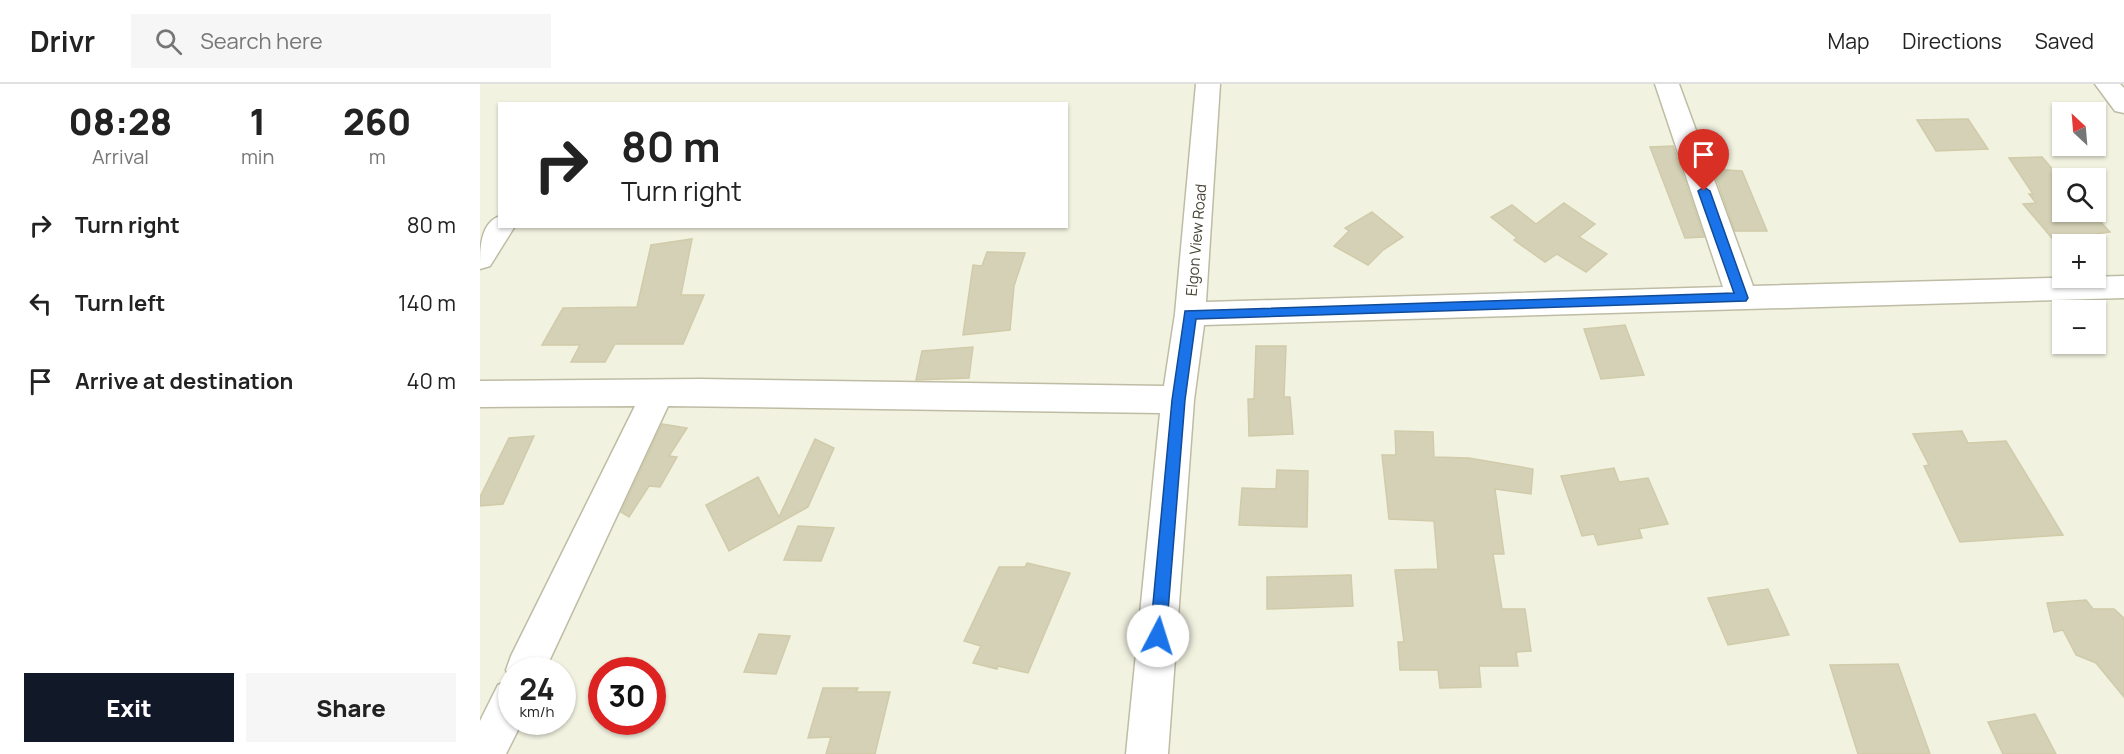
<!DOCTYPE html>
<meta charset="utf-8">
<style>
:root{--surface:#fff;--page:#f6f6f6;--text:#222;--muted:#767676;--line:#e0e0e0;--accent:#111827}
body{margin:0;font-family:Manrope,sans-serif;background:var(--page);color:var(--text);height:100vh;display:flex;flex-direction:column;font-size:22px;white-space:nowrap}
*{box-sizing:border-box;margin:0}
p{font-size:20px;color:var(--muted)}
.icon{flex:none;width:33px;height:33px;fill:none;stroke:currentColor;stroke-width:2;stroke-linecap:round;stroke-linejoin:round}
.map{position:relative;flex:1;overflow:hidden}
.details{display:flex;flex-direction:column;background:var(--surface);width:480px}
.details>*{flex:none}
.banner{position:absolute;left:18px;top:18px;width:570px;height:126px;border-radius:0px;box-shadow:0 2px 4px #0004;background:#fff;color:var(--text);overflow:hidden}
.needle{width:39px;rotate:334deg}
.fabs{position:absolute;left:1572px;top:18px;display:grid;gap:12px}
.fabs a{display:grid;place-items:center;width:54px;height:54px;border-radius:0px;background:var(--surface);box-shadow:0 2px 4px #0004;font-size:30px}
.speed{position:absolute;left:18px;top:573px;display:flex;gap:12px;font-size:30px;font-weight:700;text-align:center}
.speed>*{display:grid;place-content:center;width:78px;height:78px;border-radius:50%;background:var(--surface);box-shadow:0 2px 4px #0004;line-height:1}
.speed small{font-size:15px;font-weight:400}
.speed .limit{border:9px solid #d22;background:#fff;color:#111}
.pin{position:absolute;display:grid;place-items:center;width:51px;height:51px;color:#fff;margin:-62px -26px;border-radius:50% 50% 50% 0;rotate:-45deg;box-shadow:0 0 6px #0007}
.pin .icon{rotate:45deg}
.me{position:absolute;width:66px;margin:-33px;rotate:5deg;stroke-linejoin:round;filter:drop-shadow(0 0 4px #0008)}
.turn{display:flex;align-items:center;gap:21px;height:126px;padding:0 24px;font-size:27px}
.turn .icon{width:78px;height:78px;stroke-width:2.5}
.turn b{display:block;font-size:42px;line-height:51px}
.eta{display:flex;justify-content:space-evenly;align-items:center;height:102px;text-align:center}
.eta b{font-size:36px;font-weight:800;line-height:42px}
.action{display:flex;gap:12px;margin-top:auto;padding:12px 24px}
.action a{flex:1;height:69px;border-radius:0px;background:var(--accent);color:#fff;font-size:24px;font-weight:800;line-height:69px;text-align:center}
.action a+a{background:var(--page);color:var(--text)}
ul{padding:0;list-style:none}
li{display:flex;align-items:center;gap:18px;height:78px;padding:0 24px}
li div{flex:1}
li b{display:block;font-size:22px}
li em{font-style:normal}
header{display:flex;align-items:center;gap:36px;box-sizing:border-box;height:84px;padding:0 30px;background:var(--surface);border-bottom:2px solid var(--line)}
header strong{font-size:28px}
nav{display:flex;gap:33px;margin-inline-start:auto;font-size:21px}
.search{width:420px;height:54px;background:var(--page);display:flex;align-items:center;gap:15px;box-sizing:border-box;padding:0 21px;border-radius:0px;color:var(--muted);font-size:22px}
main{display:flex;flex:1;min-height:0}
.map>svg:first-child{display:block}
</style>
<header>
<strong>Drivr</strong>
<div class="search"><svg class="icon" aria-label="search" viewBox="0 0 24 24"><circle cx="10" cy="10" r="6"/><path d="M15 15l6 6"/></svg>Search here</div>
<nav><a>Map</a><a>Directions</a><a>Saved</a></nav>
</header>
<main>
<section class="details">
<div class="eta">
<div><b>08:28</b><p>Arrival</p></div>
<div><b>1</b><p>min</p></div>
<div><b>260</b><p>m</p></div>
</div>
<ul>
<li><svg class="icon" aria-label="right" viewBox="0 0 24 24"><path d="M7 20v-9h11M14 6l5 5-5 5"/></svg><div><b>Turn right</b></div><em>80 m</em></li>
<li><svg class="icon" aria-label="left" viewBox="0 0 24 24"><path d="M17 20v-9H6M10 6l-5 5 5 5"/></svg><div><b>Turn left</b></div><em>140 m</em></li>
<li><svg class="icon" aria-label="arrive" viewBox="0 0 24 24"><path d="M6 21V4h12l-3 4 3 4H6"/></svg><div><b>Arrive at destination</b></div><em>40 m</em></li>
</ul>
<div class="action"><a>Exit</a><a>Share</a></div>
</section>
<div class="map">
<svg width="1644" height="670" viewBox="0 0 1644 670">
<rect width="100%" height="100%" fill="#f2f2e1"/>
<!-- building -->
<path fill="#d4d1b6" stroke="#d0cba9" stroke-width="1.5" d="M1488,35L1508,65L1456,67L1437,36Z
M1193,62L1224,153L1205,154L1170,63Z
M1562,73L1582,96V128H1611L1630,148L1608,151L1617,161L1582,160V166L1543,120L1556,119L1549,110H1553L1529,74Z
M1233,85L1262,87L1287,147H1255Z
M1084,119L1115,140L1099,153L1127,170L1106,188L1077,170L1065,178L1034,156L1037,154L1011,133L1032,121L1056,140Z
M892,128L923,153L903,166L888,181L854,162L869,147L865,144Z
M212,155L201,211H224L203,260H135L125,278H91L100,261H62L83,224L157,223L171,161Z
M507,168L545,169L534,202L530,246L483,251L493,181L502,182Z
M1145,241L1164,291L1121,295L1104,245Z
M776,262H806L804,313H810L813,350L769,352L768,315H774Z
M493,263L489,294L436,296L442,267Z
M182,340L207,344L189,372L197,373L180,403L169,402L149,433L141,428Z
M915,347L953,348L954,373L989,374L1053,385L1051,410L1015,405L1024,470H1013L1022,525H1045L1051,567L1036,568L1038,582H999L1001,603L960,604L958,586H920L918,558H924L915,486L958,485L954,437L909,435L902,371H916Z
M1482,347L1488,359L1526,357L1583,451L1480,458L1444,382L1449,381L1433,350Z
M54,352L23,420L0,422V413L29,354Z
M335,355L354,364L328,423L249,467L226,421L278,393L299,433Z
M1134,384L1139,398L1168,394L1188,440L1159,445L1162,454L1118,461L1114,450L1102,452L1081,392Z
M797,386L828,387L827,443L759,441L762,404L796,405Z
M318,442L354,444L341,477L304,476Z
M547,479L590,489L548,589L518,582L517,585L493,579L501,562L484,557L519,483H545Z
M871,491L873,522L787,525V493Z
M1288,505L1309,551L1248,561L1228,514Z
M1606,516L1613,525H1634L1644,534V613L1616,579L1596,571L1583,546L1574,548L1567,519Z
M279,550L310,552L296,590L264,588Z
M1418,580L1450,670H1378L1350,581Z
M343,604H378L376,608H410L395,670H346L351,653L328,654Z
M1555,630L1576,670H1523L1508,638Z"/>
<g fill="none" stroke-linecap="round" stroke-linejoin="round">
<defs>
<path id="minor" d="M716,0H740L726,218L1243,203L1175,0H1199L1273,202L1644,192V214L724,241L714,316L688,670H646L680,329L188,322L65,586H32V638H42L26,670H0V637L18,601L30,596L26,586L31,572L155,322L0,323V297L221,295L684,302L695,230Z
M1615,0H1640L1644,4V29L1635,27Z
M20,132V142H35L10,182L0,185C0,165 0,139 20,132Z"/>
</defs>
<!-- minor casing -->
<use href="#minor" stroke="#bebca4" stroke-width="3"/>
<!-- minor -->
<use href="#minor" fill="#fff" fill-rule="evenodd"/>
</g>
<!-- route -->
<path fill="#1a73e8" stroke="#114b97" stroke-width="1.5" d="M1224,103L1230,107L1268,214L1266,217L716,235L705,316L686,552L683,557L678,560L672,557L670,552L692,316L705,227L1254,209L1218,107Z"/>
<g text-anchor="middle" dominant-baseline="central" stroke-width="5" stroke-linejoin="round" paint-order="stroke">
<!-- street labels -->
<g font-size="15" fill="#444232" stroke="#fff">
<text transform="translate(716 156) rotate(-85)">Elgon View Road</text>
</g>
</g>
</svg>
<div class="fabs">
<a><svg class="needle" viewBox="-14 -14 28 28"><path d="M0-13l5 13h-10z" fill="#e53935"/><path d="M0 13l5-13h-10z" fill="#767676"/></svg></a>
<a><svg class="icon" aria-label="search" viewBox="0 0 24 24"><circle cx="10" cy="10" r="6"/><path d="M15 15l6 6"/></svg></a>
<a>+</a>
<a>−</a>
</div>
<div class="speed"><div>24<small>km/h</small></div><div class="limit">30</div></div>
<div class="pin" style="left:1224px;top:107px;background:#d93025"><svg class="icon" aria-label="arrive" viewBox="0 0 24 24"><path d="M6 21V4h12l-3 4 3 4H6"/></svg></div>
<svg class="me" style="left:678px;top:552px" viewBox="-20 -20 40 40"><circle r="19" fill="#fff"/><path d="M0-13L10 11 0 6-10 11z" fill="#1a73e8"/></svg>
<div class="banner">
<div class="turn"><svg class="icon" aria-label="right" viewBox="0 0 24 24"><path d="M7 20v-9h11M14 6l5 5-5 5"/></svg><div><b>80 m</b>Turn right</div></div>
</div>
</div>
</main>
